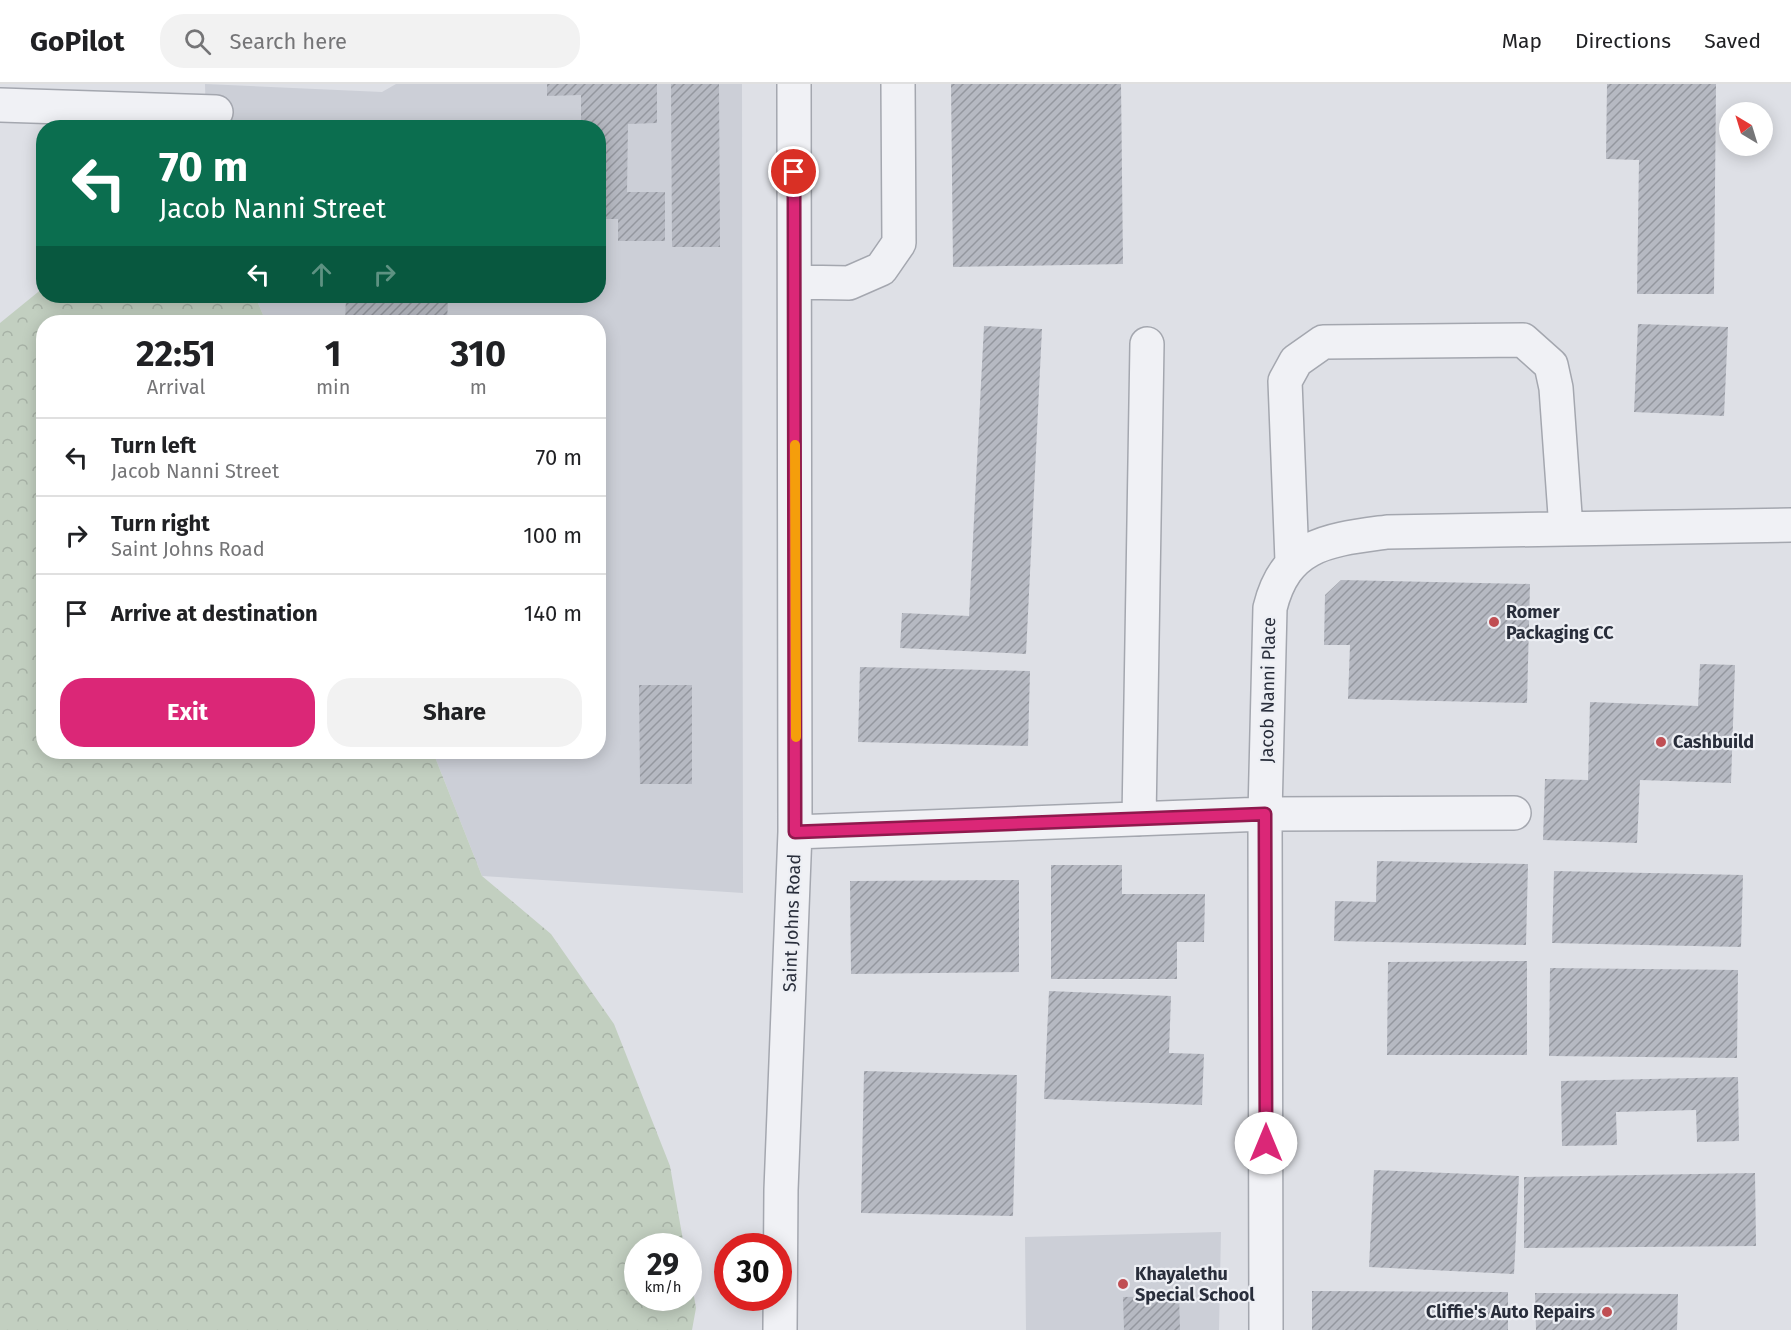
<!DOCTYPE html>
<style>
:root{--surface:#fff;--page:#f2f2f2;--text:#202124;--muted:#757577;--line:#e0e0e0;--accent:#db2777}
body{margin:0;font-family:"Fira Sans",sans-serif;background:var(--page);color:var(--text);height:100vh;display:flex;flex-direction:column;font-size:22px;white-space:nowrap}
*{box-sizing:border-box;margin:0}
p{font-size:20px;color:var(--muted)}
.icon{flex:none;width:33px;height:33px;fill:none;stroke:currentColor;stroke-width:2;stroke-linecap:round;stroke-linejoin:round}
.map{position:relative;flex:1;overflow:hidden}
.drawer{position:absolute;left:36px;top:231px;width:570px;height:444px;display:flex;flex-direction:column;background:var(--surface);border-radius:24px;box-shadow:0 3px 15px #0003}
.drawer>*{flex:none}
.top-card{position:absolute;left:36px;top:36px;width:570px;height:183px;border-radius:24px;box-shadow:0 3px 15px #0003;background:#0b6e4f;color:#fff;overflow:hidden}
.needle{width:39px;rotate:322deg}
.controls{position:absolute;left:1719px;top:18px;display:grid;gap:12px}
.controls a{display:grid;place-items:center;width:54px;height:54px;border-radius:50%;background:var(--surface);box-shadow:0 3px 15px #0003;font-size:30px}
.speed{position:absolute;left:624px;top:1149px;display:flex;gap:12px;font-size:30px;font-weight:700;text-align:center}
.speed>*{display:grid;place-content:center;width:78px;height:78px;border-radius:50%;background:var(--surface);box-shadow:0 3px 15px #0003;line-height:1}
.speed small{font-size:15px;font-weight:400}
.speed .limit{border:9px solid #d22;background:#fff;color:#111}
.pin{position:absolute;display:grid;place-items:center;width:51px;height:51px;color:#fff;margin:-26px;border:3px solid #fff;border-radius:50%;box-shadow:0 2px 6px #0007}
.me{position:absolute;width:66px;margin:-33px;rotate:0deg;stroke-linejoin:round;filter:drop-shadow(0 0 4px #0008)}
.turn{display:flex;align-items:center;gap:21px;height:126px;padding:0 24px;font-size:27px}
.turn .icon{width:78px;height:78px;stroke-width:2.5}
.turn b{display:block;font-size:42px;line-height:51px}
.lanes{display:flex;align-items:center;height:57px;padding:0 24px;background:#0003;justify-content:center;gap:30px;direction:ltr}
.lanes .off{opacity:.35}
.eta{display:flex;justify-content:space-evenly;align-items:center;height:102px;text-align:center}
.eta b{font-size:36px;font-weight:700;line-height:42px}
.primary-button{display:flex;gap:12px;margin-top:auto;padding:12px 24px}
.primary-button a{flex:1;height:69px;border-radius:24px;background:var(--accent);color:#fff;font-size:24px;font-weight:700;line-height:69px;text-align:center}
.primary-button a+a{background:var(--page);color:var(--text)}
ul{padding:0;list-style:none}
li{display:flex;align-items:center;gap:18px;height:78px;padding:0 24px;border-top:2px solid var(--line)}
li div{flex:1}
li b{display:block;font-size:22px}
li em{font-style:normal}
header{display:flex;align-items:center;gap:36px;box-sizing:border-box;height:84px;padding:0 30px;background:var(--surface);border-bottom:2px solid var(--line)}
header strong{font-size:28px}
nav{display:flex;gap:33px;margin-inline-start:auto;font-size:21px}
.search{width:420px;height:54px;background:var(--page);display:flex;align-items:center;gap:15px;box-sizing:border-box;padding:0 21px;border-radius:24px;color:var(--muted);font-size:22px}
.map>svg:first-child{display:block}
</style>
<header>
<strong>GoPilot</strong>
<div class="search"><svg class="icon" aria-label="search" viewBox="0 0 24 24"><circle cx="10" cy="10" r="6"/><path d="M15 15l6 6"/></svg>Search here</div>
<nav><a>Map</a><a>Directions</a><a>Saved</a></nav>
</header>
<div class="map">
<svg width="1791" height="1246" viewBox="0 0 1791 1246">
<defs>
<pattern id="forest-crowns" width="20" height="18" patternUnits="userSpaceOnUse" patternTransform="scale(1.5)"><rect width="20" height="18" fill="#c2cfc0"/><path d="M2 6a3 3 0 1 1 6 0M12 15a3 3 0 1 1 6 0" fill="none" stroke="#a7b2a6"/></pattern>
<pattern id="building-hatch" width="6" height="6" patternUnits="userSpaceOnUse" patternTransform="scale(1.5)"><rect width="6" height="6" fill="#b6b9c2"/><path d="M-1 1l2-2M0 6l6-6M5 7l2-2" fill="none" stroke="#94979f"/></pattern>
</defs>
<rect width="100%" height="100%" fill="#dee0e6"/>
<!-- built -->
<path fill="#cccfd7" d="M205,0L382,8L396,0H742L743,809L482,792L433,668H598V238H266L255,212H598V44L206,43Z
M1221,1148L1219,1246H1026L1025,1153Z"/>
<!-- forest -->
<path fill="url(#forest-crowns)" d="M43,204L44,212H255L266,238H44V668H433L482,792L551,850L614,940L670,1082L684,1162H638V1214H688L689,1185L696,1224L692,1246H0V239Z"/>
<!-- building -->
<path fill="url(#building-hatch)" d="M547,0H657V39L628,40L627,108H665V157H618V135H598V44H581V11L547,12Z
M671,0H719L720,163H672Z
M951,0H1121L1123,180L953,183Z
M1607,0H1716L1714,210H1637L1639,76L1606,75Z
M346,213L448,216L447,238H345Z
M1638,240L1728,243L1724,332L1634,328Z
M984,242L1042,245L1026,570L900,564L902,529L969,532Z
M1341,496L1530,500L1527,619L1348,615L1350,561H1324L1325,511Z
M1700,580L1735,581L1731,699L1640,696L1637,759L1543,756L1545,695L1588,696L1590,618L1698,622Z
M860,583L1030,587L1028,662L858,658Z
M639,601H692V700H640Z
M1377,777L1528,780L1526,861L1334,857L1335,817L1376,818Z
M1051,781H1122V810H1205L1204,858H1177V895H1051Z
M1554,787L1743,791L1741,863L1552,859Z
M1019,796V888L851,890L850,797Z
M1527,877V971H1387L1388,878Z
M1550,884L1738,886L1737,974L1549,972Z
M1049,907L1171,912L1169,969L1204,970L1202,1021L1044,1015Z
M864,987L1017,991L1013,1132L861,1129Z
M1738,993L1739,1057L1697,1058L1696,1026L1616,1028L1617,1061L1562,1062L1561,997Z
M1374,1086L1519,1092L1514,1190L1369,1183Z
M1755,1089L1756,1162L1524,1164V1093Z
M1312,1207L1508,1208V1246H1312Z
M1535,1209L1678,1210L1677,1246H1536Z
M1179,1212L1180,1246H1124L1123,1213Z"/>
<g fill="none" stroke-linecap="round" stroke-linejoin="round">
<defs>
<path id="minor" d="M0,21L216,28
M795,198L849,199L881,185L899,159L898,0
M1292,477L1285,297L1296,277L1323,258L1523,256L1551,281L1556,304L1566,445
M1139,735L1147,260
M795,748L1265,730L1514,729
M780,1246L781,1106L795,748L794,0
M1266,1246L1265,730L1270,524C1286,459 1328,456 1387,448L1791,441"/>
</defs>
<!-- minor casing -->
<use href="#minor" stroke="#a4a7af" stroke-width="36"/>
<!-- minor -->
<use href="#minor" stroke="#f0f1f5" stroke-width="33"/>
</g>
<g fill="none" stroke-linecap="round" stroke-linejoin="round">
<defs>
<path id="route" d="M794,88L795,748L1265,730L1266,1059"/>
</defs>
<!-- route casing -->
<use href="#route" stroke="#8e194d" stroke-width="15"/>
<!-- route -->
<use href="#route" stroke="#db2777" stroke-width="10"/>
<!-- slow -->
<path stroke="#f59e0b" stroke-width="10" d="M795,361L796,653"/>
</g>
<!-- markers -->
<g fill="#c04e53" stroke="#edeff4" stroke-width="2">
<circle cx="1494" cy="538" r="6"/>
<circle cx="1661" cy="658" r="6"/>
<circle cx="1123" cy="1200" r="6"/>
<circle cx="1607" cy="1228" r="6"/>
</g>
<g text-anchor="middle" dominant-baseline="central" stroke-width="4.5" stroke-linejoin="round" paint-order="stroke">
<!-- poi labels -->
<g font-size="18" font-weight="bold" fill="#292e3b" stroke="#edeff4" text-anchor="start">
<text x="1506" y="528">Romer<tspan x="1506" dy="21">Packaging CC</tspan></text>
<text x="1673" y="658">Cashbuild</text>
<text x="1135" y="1190">Khayalethu<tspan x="1135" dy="21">Special School</tspan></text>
<text x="1595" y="1228" text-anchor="end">Cliffie's Auto Repairs</text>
</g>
<!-- street labels -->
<g font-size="18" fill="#292e3b" stroke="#edeff4">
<text transform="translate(1268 606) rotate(-89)">Jacob Nanni Place</text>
<text transform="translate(792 839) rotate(-88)">Saint Johns Road</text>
</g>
</g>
</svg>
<div class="controls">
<a><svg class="needle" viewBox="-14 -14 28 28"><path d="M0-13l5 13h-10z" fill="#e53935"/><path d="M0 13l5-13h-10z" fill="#757577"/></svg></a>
</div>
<div class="speed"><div>29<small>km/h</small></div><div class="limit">30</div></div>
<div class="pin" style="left:794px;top:88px;background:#d93025"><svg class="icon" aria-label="arrive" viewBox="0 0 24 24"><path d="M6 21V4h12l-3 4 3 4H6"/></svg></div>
<svg class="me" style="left:1266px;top:1059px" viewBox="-20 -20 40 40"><circle r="19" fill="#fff"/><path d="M0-13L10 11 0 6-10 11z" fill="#db2777"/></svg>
<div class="top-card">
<div class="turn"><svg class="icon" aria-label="left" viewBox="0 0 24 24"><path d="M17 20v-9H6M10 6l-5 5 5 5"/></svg><div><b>70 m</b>Jacob Nanni Street</div></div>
<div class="lanes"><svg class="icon" aria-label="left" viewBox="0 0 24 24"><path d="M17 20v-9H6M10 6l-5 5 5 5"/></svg><svg class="icon off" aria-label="ahead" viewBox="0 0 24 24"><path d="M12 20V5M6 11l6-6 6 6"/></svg><svg class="icon off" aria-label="right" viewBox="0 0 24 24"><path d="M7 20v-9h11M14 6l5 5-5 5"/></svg></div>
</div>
<section class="drawer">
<div class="eta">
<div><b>22:51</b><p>Arrival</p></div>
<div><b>1</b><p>min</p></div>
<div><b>310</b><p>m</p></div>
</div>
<ul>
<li><svg class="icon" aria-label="left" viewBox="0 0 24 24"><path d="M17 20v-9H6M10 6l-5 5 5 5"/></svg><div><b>Turn left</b><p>Jacob Nanni Street</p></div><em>70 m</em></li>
<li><svg class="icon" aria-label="right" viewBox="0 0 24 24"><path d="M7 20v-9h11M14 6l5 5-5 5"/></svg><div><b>Turn right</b><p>Saint Johns Road</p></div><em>100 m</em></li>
<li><svg class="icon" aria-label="arrive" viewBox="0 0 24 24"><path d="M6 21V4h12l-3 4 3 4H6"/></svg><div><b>Arrive at destination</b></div><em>140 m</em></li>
</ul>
<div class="primary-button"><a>Exit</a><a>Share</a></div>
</section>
</div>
